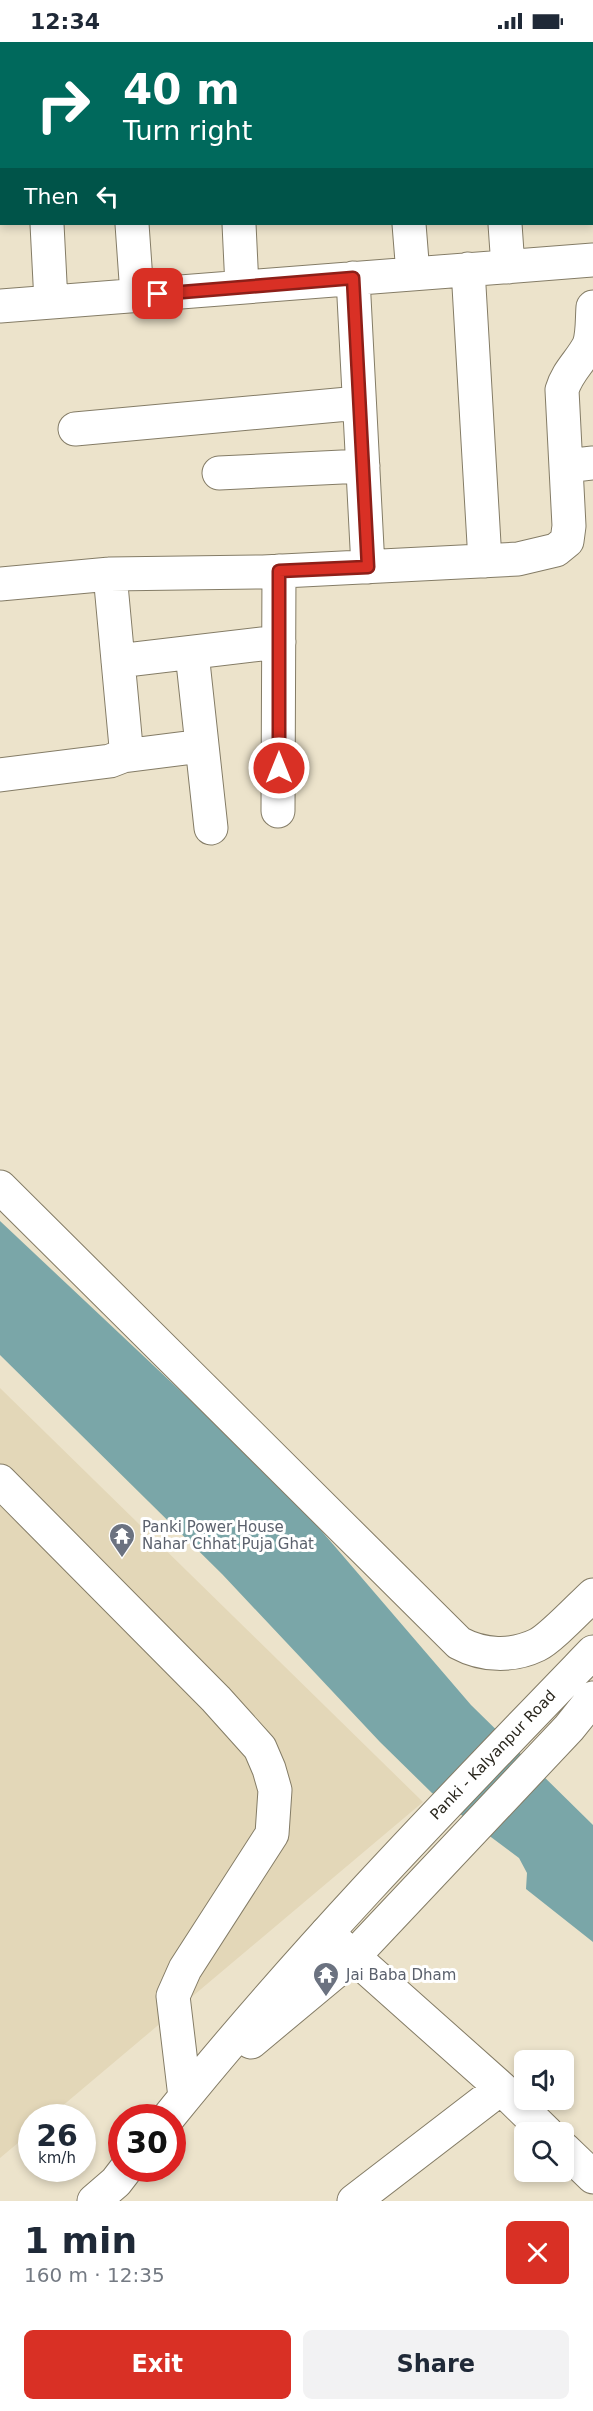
<!DOCTYPE html>
<meta charset="utf-8">
<style>
:root{--surface:#fff;--page:#f2f2f3;--text:#1f2937;--muted:#747a83;--accent:#d93025}
body{margin:0;font-family:"DejaVu Sans",sans-serif;background:var(--page);color:var(--text);height:100vh;display:flex;flex-direction:column;font-size:22px;white-space:nowrap}
*{box-sizing:border-box;margin:0}
p{font-size:20px;color:var(--muted)}
.icon{flex:none;width:33px;height:33px;fill:none;stroke:currentColor;stroke-width:2;stroke-linecap:round;stroke-linejoin:round}
.map{position:relative;height:2159px;overflow:hidden}
.panel{display:flex;flex-direction:column;background:var(--surface);flex:1}
.panel>*{flex:none}
.hud{position:absolute;left:0px;top:0px;width:594px;height:183px;box-shadow:0 3px 9px #0003;background:#00695c;color:#fff;overflow:hidden}
.buttons{position:absolute;left:514px;top:2008px;display:grid;gap:12px}
.buttons a{display:grid;place-items:center;width:60px;height:60px;border-radius:9px;background:var(--surface);box-shadow:0 3px 9px #0003;font-size:30px}
.speed{position:absolute;left:18px;top:2062px;display:flex;gap:12px;font-size:30px;font-weight:700;text-align:center}
.speed>*{display:grid;place-content:center;width:78px;height:78px;border-radius:50%;background:var(--surface);box-shadow:0 3px 9px #0003;line-height:1}
.speed small{font-size:15px;font-weight:400}
.speed .limit{border:9px solid #d22;background:#fff;color:#111}
.pin{position:absolute;display:grid;place-items:center;width:51px;height:51px;color:#fff;margin:-26px;border-radius:12px;box-shadow:0 3px 9px #0006}
.me{position:absolute;width:66px;margin:-33px;rotate:0deg;stroke-linejoin:round;filter:drop-shadow(0 0 4px #0008)}
.turn{display:flex;align-items:center;gap:21px;height:126px;padding:0 24px;font-size:27px}
.turn .icon{width:78px;height:78px;stroke-width:2.5}
.turn b{display:block;font-size:42px;line-height:51px}
.then{display:flex;align-items:center;height:57px;padding:0 24px;background:#0003;gap:12px;font-size:22px}
.round{display:grid;place-items:center;flex:none;width:63px;height:63px;border-radius:9px;background:var(--page)}
.overview{display:flex;align-items:center;justify-content:space-between;height:102px;padding:0 24px}
h1{font-size:36px;font-weight:800;line-height:45px}
.primary-button{display:flex;gap:12px;margin-top:auto;padding:12px 24px}
.primary-button a{flex:1;height:69px;border-radius:9px;background:var(--accent);color:#fff;font-size:24px;font-weight:800;line-height:69px;text-align:center}
.primary-button a+a{background:var(--page);color:var(--text)}
.status{display:flex;justify-content:space-between;align-items:center;height:42px;padding:0 30px;background:var(--surface);direction:ltr}
.status svg{height:16px;fill:currentColor}
.map>svg:first-child{display:block}
</style>
<div class="status"><b>12:34</b><svg viewBox="0 0 49 12"><path d="M0 12V9h3v3zM5 12V6h3v6zM10 12V3h3v9zM15 12V0h3v12zM26 1h20v11H26zM47 4h2v5h-2z"/></svg></div>
<div class="map">
<svg width="593" height="2159" viewBox="0 0 593 2159">
<rect width="100%" height="100%" fill="#ece3cb"/>
<!-- built -->
<path fill="#e3d7b8" d="M0,1346L423,1760L48,2076H32L31,2090L0,2116Z"/>
<!-- water -->
<path fill="#7aa6a8" d="M0,1179L289,1451L471,1663L593,1783V1900L526,1847L527,1831L519,1816L432,1751L380,1700L222,1532L0,1313Z"/>
<g fill="none" stroke-linecap="round" stroke-linejoin="round">
<defs>
<path id="minor" d="M38,0V2
M122,0V2
M232,0V2
M348,0L349,2
M492,0V2
M564,0V2
M592,108H593
M47,182L51,260
M132,182L137,253
M239,182L242,245
M409,182L413,232
M505,182L508,225
M468,227L485,519
M353,236L368,525
M0,264L593,218
M75,387L359,361
M566,424L593,421
M219,431L363,424
M0,542L110,532L263,530L518,517L556,508L567,499L569,484L562,348C567,330 581,319 589,303C593,292 592,277 593,265
M192,611L211,786
M118,619L279,600
M123,714L202,704
M0,733L110,719L123,714L126,705L110,532
M278,769L279,529
M0,1145L459,1601C483,1614 512,1615 537,1603C550,1597 580,1565 593,1553
M327,1891L501,2046L547,2091
M564,2107L593,2135
M354,2159L501,2046"/>
<path id="tertiary" d="M0,1439L216,1657L260,1706L269,1727L275,1748L272,1792L185,1927L173,1954L185,2055
M251,2000L353,1915L569,1686L593,1656
M168,2076C300,1912 447,1761 593,1610
M94,2159L116,2140L126,2127"/>
</defs>
<!-- minor casing -->
<use href="#minor" stroke="#847c66" stroke-width="35"/>
<!-- tertiary casing -->
<use href="#tertiary" stroke="#847c66" stroke-width="35"/>
<!-- minor -->
<use href="#minor" stroke="#fff" stroke-width="33"/>
<!-- tertiary -->
<use href="#tertiary" stroke="#fff" stroke-width="33"/>
</g>
<g fill="none" stroke-linecap="round" stroke-linejoin="round">
<defs>
<path id="route" d="M158,252L353,236L368,525L279,529V726"/>
</defs>
<!-- route casing -->
<use href="#route" stroke="#8d1f18" stroke-width="15"/>
<!-- route -->
<use href="#route" stroke="#d93025" stroke-width="10"/>
</g>
<!-- icons -->
<defs>
<symbol id="temple-pin" viewBox="-11 -11 22 30"><path d="M0 17L-7.5 6A9.5 9.5 0 1 1 7.5 6Z" fill="#6b7280" stroke="#fff"/><path d="M0-6L5-2H3V0L6.5 2.5H4V6H1.5V3h-3V6H-4V2.5H-6.5L-3 0V-2H-5Z" fill="#fff"/></symbol>
</defs>
<g fill-rule="evenodd">
<use href="#temple-pin" x="107" y="1479" width="30" height="40"/>
<use href="#temple-pin" x="311" y="1918" width="30" height="40"/>
</g>
<g text-anchor="middle" dominant-baseline="central" stroke-width="6" stroke-linejoin="round" paint-order="stroke">
<!-- worship labels -->
<g font-size="15" fill="#5b616d" stroke="#fff" text-anchor="start">
<text x="142" y="1485">Panki Power House<tspan x="142" dy="17">Nahar Chhat Puja Ghat</tspan></text>
<text x="346" y="1933">Jai Baba Dham</text>
</g>
<!-- street labels -->
<g font-size="15" fill="#2a271e" stroke="#fff">
<text transform="translate(493 1713) rotate(-46)">Panki - Kalyanpur Road</text>
</g>
</g>
</svg>
<div class="buttons">
<a><svg class="icon" aria-label="sound" viewBox="0 0 24 24"><path d="M4 9h4l5-4v14l-5-4H4zM17 9q2 3 0 6"/></svg></a>
<a><svg class="icon" aria-label="search" viewBox="0 0 24 24"><circle cx="10" cy="10" r="6"/><path d="M15 15l6 6"/></svg></a>
</div>
<div class="speed"><div>26<small>km/h</small></div><div class="limit">30</div></div>
<div class="pin" style="left:158px;top:252px;background:#d93025"><svg class="icon" aria-label="arrive" viewBox="0 0 24 24"><path d="M6 21V4h12l-3 4 3 4H6"/></svg></div>
<svg class="me" style="left:279px;top:726px" viewBox="-20 -20 40 40"><circle r="17" fill="#d93025" stroke="#fff" stroke-width="3"/><path d="M0-11L8 9 0 5-8 9z" fill="#fff"/></svg>
<div class="hud">
<div class="turn"><svg class="icon" aria-label="right" viewBox="0 0 24 24"><path d="M7 20v-9h11M14 6l5 5-5 5"/></svg><div><b>40 m</b>Turn right</div></div>
<div class="then">Then<svg class="icon" aria-label="left" viewBox="0 0 24 24"><path d="M17 20v-9H6M10 6l-5 5 5 5"/></svg></div>
</div>
</div>
<section class="panel">
<div class="overview"><div><h1>1 min</h1><p>160 m · 12:35</p></div><a class="round" style="background:#d93025;color:#fff"><svg class="icon" aria-label="close" viewBox="0 0 24 24"><path d="M6 6l12 12M18 6L6 18"/></svg></a></div>
<div class="primary-button"><a>Exit</a><a>Share</a></div>
</section>
